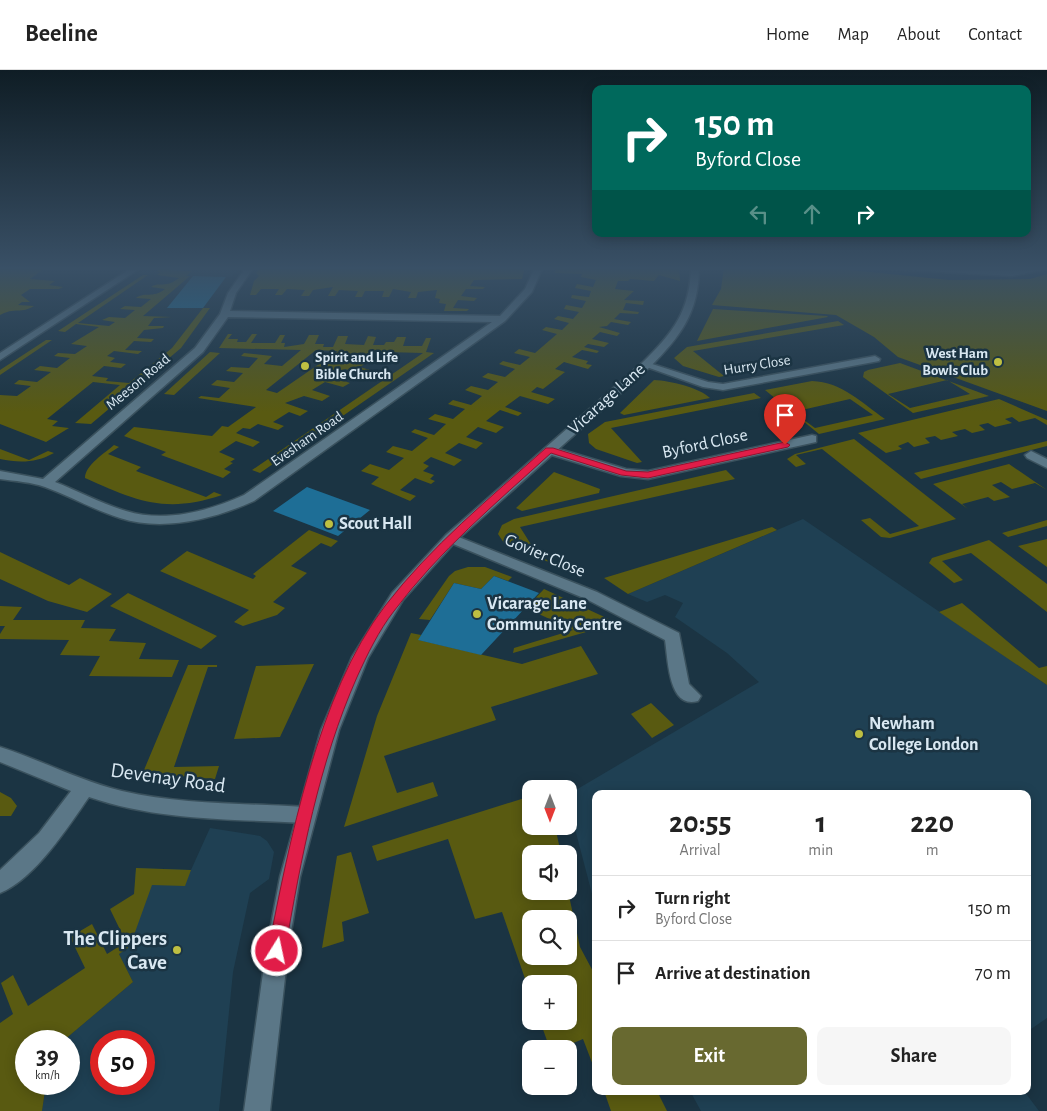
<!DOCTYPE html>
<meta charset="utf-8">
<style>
:root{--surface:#fff;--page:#f6f6f6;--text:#222;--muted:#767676;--line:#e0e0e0;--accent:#686930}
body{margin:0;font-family:"Alegreya Sans",sans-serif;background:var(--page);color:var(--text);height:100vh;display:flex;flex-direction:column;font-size:19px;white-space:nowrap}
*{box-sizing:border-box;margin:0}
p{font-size:16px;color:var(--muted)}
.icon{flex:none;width:28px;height:28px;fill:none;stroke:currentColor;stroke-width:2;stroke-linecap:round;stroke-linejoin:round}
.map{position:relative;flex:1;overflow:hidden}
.panel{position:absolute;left:592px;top:720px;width:439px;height:305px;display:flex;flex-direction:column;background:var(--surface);border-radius:10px;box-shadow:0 2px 12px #0003}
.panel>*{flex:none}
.top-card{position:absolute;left:592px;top:15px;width:439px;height:152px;border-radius:10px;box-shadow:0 2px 12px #0003;background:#00695c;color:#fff;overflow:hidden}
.needle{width:32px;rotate:180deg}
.fabs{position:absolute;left:522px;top:710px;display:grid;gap:10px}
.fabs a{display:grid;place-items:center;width:55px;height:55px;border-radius:10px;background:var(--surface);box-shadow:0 2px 12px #0003;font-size:25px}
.speed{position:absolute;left:15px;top:960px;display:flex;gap:10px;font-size:25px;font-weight:700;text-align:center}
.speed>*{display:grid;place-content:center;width:65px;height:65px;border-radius:50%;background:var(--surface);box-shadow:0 2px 12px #0003;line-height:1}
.speed small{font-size:12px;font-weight:400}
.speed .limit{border:8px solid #d22;background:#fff;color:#111}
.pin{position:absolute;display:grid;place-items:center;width:42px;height:42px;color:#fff;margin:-51px -21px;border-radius:50% 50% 50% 0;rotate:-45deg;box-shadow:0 0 5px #0007}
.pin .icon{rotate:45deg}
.me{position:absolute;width:55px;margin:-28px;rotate:10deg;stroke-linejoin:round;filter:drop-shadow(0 0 4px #0008)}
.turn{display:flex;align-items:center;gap:18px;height:105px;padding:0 20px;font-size:22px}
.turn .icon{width:65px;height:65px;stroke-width:2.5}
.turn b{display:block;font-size:35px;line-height:42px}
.lanes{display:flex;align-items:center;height:48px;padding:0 20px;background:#0003;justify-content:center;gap:25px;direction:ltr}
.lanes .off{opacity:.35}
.eta{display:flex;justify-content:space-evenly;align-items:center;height:85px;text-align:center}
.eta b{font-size:30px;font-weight:700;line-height:35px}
.primary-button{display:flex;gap:10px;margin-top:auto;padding:10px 20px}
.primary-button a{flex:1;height:58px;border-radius:10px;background:var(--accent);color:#fff;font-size:20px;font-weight:700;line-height:58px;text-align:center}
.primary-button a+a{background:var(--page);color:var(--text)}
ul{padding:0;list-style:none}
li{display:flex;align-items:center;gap:15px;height:65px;padding:0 20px;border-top:1px solid var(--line)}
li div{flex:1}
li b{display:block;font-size:19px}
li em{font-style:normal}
header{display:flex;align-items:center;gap:30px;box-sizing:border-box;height:70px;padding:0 25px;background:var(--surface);border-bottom:1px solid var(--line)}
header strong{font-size:24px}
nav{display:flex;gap:28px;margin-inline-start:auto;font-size:18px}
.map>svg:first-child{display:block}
</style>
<header>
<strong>Beeline</strong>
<nav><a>Home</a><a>Map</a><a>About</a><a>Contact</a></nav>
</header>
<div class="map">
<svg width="1047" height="1041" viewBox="0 0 1047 1041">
<rect width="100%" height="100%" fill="#1b3443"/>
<!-- built -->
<path fill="#1f4053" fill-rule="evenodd" d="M148,197H241L231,207L136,204Z
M803,449L1047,615V948L1028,961V724H596V839L569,736V724L759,612L727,583L675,547L683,533L665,525L647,532L628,524Z
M210,758L260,766L267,771L274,782L269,809L250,823L233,902L219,1041H42L46,1014H69V971H63L133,912L119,884L132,869L136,798L191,800ZM101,971H144V1014H101Z
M690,1021H1024L1039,1041H701Z"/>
<!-- green -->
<path fill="#595a11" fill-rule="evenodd" d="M0,197H46L30,209L55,211L49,215L63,217L59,219H30L21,225L30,232H22L18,235L34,236C22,244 14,237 0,245Z
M162,197H171L169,200L192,201L186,206H190L143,246L172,247L154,248L148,256H164L163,258L144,260L137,268L154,269L151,272L134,271L125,280L142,281L138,284L114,281L107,286L115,288L110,292L126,294L121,298L104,296L92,306L108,308L106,311L129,313L172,278L203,238H210L181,278L91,354L75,353L120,315L93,312L47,349L58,351L52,356L69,358L46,372L0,354V325L17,326L31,316L14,314L19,310L37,312L51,302L34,300L40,296L57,298L70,288L54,286L58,283L75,284L87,276L71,274L99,257L76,254L65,262L58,261L143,205H148L78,253L109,256L115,252L102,250L109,247L125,248L135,240L120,239L125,236L141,237L151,229L136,228C146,221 152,229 165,219L151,217C160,211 165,219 179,208L157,205L160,202H156Z
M261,197H525L522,209L474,210L470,216L485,217L483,219H466L461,226L477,228L474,231L458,230L453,238L469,239L467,241H444L446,234L439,233L440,229L435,228L437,220L418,222L416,228H408L411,222L393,219L389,227H382L384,221H365L362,227H355L358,221L339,220L335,226H328L333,217L313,220L309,226H301L305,220L287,219L282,225H275L279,219H261L256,225H250L254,211L259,206L256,203Z
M556,197H679L680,211L659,205L654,211L630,209L628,211H618L615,219L634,221L624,230L644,231L643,235L626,233L623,240L639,242L638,244L620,243L614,249L631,252L628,255L611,252L607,256L599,257L620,263L617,266L600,262L592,269L609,273L604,277L588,274L584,277L599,281L597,283L582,280L572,287L588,291L586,294L592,295L588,299L564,292L555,299L565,302L543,319L537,317L531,322L555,329L548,334L520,326L505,337L522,343L518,346L500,340L486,351L504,357L496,363L478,357L466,367L483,373L476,379L459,373L445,383L462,390L454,396L431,387L423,393L429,396L423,401L434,405L430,409L435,411L431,414L415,408L400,420L416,426L410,431L371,414L379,407L361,401L370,394L389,400L404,388L386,382L393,376L412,381L428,368L411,362L415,359L434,365L446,354L428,349L435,344L453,349L465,339L448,334L453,330L471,335L482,326L465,320L471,316L488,320L498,312L482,307L488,303L505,307L515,299L499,294L503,291L520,295L530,287L514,283L519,279L535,283L557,264L542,260L546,257L562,260L569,253L554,249L558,246L573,249L579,242L564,239L566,235L582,238L586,231L571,228L572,225L589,227L591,221L575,218L577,214L593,217L596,210L581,207L582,204L555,203Z
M724,197H821L949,210L1030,209L1047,204V341L898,287L874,267L836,245L712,235L721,219Z
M713,239L827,246L828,247L697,271Z
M838,251L844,255L693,281L724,306L719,307L683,296L674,288L687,277Z
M228,264H232L228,269H238L237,272H246L252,264H257L251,273H275L280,265H285L281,273H285L284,277L304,274L309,265H319L315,274H324L323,277H333L338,266H348L345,274L364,275L368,266L376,267L373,275H384L386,272H394L397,267H406L403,276H422L426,268H431L426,282L434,283L260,403L252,400L423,283L386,282L382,286L389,288L383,292L365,287L359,290L366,293L360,297L370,300L363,304L345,299L333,307L350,313L343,317L325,312L312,320L330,326L322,331L304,326L285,333L308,341L300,346L289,342L273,352L284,356L278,360L258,354L250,359L243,358L236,363L260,372L253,377L236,371L219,382L235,389L230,392L233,393L224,399L231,402L223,408L161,385L166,382L124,366L134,357L212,366L222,356L228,357L256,337L198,328L201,326L219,328L230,318L211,315L217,310L234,312L243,303L226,301L231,297L249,298L258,288L241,286L244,283L272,286L264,294L282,296L301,280L219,278ZM316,280L338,281L277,323L266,320Z
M46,270H52L0,305V300Z
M210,282L220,283L174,325L164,324Z
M900,293L989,326L913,343L863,307L864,302L868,300ZM947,310L970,324L910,338L888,324Z
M654,310C671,311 698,317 710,328L624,345L620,343Z
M812,311C842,312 862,333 885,349L819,364L765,320ZM850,329L873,345L815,358L793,342Z
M754,323L761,328L611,358L642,392L637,393L596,379L589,373L588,364L605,352Z
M999,329L1047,350V355L1035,348L1019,352L1012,347L1005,349L1012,353L995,357L988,353L979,355L985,360L972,363L965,359L952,362L958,366L941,370L935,366L925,368L930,373L914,377L908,372L898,376L902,379L886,383L858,363Z
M854,369L956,449L890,468L881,467L861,450L870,448L890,464L919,456L822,379L796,385L806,394L796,397L787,389L795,384Z
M1047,371V376L921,409L914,403Z
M114,375L119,377L108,384L141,397L136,401L206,427L214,422L222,425C166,444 136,431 85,408C85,395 105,383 114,375Z
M0,379L29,390L48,381L54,383C36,393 19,393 0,389Z
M1009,394L1047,420L1035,413L1012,419L1001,412L992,415L1010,427L994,431L988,427L962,434L968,439L933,414Z
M726,400L735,409L520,457L537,484L554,494L506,476L498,464L502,455L514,449Z
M554,402L600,419L599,423L522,441L516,438Z
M1047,450V456L1008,467L1002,463Z
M772,457L777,460L628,524L604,508Z
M309,460L338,471L331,477L321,473L291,496L307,503L273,532L285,538L277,545L243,556L234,552L249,540L160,501L187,481L253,509L256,506L253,504Z
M1047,469V497L1018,476Z
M989,470L1047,514V542L971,483L942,491L963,510L954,513L929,493L932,488Z
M0,482L69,515L80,508L112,524L87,542L48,531L0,509Z
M468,497H485L512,507L508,511L494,506L481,519L454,513L430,550L419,549L449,506L455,501Z
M544,519L613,551L614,554L513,583L514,578L573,560L526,538Z
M128,523L217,566L201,579L110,536Z
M962,533L1039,598L1047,596V615L939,542Z
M0,536L22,537L13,550H85L81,558L116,559L109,571L146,573L139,589L179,590L172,607L89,606L100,586L60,585L69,570L0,569V564L5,556H0Z
M411,563L421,565L419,570L522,594L581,576L598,604L491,637L496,650L384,686L397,723L433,712L438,726L344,757L377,646Z
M314,594L280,667L234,669L256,596Z
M188,595H217V597H208L174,697L219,696L215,709L167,705L144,700Z
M651,633L674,655L652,668L631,644Z
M0,722L11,728L17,736L11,746H0Z
M531,726V756H555L561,784H531V821H568L580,877L596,907V1003L583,969L559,979H550L540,951H569V914H531V926L502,842L475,849L448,769L377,791L372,776ZM531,849H569V886H531Z
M351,782L369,843L342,852L344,871L322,878L337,786Z
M136,798L191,800L185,816L152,815L134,865L127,872L128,878L119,884L133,912L63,971H26V1014H46L42,1041H0V953L13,944L1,913L13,905L28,936L85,898L70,867L92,854L107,884L126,872L110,839L134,824Z
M604,1021H657L667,1041H611Z"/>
<!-- building -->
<path fill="#1e6e96" d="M193,206L226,207L203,238H167Z
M307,417L370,440L338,466L273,441Z
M494,506L539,523L481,585L418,570L454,513L481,519Z"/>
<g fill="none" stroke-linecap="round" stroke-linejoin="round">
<defs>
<path id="minor" d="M133,197H142L0,290V283Z
M246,197H254L236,223L230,241L500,246L525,219L535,197H543L532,222L505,251L254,431C214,449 163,462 120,448C94,440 70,426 45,417C31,412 15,411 0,409V401L43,409L195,278L220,244L228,223ZM228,247L492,252L244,425C209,441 165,453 126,441C102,434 78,421 55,412L203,282Z
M875,286L880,289L879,291L723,320L703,317L641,295L646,292L708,312L723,314Z
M812,365L816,366V372L648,409L621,406L545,383L543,380L549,376L626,399L648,401Z
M1031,381L1047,389V398L1027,388L1025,385Z
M451,464L597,522L679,563L689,614L701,626L698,631C668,640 668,588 665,570L586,529L446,471L444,468Z
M0,677C41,690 80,711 122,721C182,735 244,733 305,737L312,739L315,745L312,751L305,753C232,749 159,751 89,727C68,757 35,809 0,823V800L39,763L71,721L0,692Z"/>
<path id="secondary" d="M691,197H699C699,242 681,266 650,297L456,471L403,530L368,588L339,660L300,807L288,881L270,1041H244L266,881L280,807L321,660L352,587L392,523L446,465L642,293C673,263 690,241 691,197Z
M887,197L1012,200L1047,197V199L1012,206L891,199Z"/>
</defs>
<!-- minor casing -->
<use href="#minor" stroke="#3a515d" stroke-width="3"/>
<!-- secondary casing -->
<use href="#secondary" stroke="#3a515d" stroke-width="3"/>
<!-- minor -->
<use href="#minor" fill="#5b7787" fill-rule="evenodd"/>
<!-- secondary -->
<use href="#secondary" fill="#5b7787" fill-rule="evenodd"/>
</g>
<!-- sky -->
<linearGradient id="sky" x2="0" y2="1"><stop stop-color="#0f1d25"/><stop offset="0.58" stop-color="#395066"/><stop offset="1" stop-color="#395066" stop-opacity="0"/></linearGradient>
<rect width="1047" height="342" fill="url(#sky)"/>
<!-- route -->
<path fill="#e11d48" stroke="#92132f" d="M785,372L790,375L788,377L648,408L621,405L551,383C496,433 439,481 394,541C379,560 367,585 357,607C319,693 301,788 285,881L283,887L277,889L271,887L268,881C289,774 318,623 385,536C431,476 490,428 546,378H553L626,401L648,402Z"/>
<!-- markers -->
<g fill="#bebf42" stroke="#1b3443" stroke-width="2">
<circle cx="998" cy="292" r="5"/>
<circle cx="305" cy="296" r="5"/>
<circle cx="329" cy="454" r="5"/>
<circle cx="477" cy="544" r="5"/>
<circle cx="859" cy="664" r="5"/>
<circle cx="177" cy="880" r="5"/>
</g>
<g text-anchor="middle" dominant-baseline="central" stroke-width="5" stroke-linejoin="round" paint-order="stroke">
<!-- far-poi labels -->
<g font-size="15" font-weight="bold" fill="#d9e8f2" stroke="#1b3443" text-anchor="end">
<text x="988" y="283">West Ham<tspan x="988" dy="17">Bowls Club</tspan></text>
<text x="315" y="287" text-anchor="start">Spirit and Life<tspan x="315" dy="17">Bible Church</tspan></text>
</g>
<!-- far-street labels -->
<g font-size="15" fill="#d9e8f2" stroke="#1b3443">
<text transform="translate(757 295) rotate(-9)">Hurry Close</text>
<text transform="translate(138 312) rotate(-40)">Meeson Road</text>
<text transform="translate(307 369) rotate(-35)">Evesham Road</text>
</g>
<!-- street labels -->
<g font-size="18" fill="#d9e8f2" stroke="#1b3443">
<text transform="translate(607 329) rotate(-42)">Vicarage Lane</text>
<text transform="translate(705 374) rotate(-12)">Byford Close</text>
<text transform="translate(545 486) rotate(23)">Govier Close</text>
</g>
<!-- poi labels -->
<g font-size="18" font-weight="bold" fill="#d9e8f2" stroke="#1b3443" text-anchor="start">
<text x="339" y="454">Scout Hall</text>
<text x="487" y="534">Vicarage Lane<tspan x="487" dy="21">Community Centre</tspan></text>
<text x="869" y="654">Newham<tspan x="869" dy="21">College London</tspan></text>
</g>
<!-- near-street labels -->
<g font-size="21" fill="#d9e8f2" stroke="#1b3443">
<text transform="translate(168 708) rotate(8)">Devenay Road</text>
</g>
<!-- near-poi labels -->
<g font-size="21" font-weight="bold" fill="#d9e8f2" stroke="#1b3443" text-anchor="end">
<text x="167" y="868">The Clippers<tspan x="167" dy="24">Cave</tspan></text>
</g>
</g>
</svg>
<div class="fabs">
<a><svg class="needle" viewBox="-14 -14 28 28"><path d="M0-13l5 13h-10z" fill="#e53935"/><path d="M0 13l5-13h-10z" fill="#767676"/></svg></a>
<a><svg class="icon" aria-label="sound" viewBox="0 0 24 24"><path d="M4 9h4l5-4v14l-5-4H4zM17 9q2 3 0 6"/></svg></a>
<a><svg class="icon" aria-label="search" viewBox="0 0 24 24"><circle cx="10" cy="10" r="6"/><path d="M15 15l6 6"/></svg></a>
<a>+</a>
<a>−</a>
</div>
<div class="speed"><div>39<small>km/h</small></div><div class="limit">50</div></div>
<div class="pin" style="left:785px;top:375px;background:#d93025"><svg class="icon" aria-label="arrive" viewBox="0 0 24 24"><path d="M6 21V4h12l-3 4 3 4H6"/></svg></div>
<svg class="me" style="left:277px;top:881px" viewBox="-20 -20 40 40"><circle r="17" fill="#e11d48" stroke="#fff" stroke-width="3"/><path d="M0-11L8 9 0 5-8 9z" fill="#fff"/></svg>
<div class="top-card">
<div class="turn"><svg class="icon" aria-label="right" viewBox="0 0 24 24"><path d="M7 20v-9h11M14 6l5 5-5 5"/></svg><div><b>150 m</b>Byford Close</div></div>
<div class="lanes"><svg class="icon off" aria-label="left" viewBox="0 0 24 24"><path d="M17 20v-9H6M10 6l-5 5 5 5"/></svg><svg class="icon off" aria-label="ahead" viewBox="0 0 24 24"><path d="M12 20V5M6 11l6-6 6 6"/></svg><svg class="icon" aria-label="right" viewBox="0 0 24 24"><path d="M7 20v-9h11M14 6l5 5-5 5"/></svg></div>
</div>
<section class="panel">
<div class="eta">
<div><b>20:55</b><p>Arrival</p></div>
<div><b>1</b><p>min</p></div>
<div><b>220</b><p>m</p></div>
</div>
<ul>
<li><svg class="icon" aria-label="right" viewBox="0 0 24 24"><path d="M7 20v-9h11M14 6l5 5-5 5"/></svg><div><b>Turn right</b><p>Byford Close</p></div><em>150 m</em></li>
<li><svg class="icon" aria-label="arrive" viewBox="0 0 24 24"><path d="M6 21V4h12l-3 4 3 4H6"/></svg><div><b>Arrive at destination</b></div><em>70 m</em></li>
</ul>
<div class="primary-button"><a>Exit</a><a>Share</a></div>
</section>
</div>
